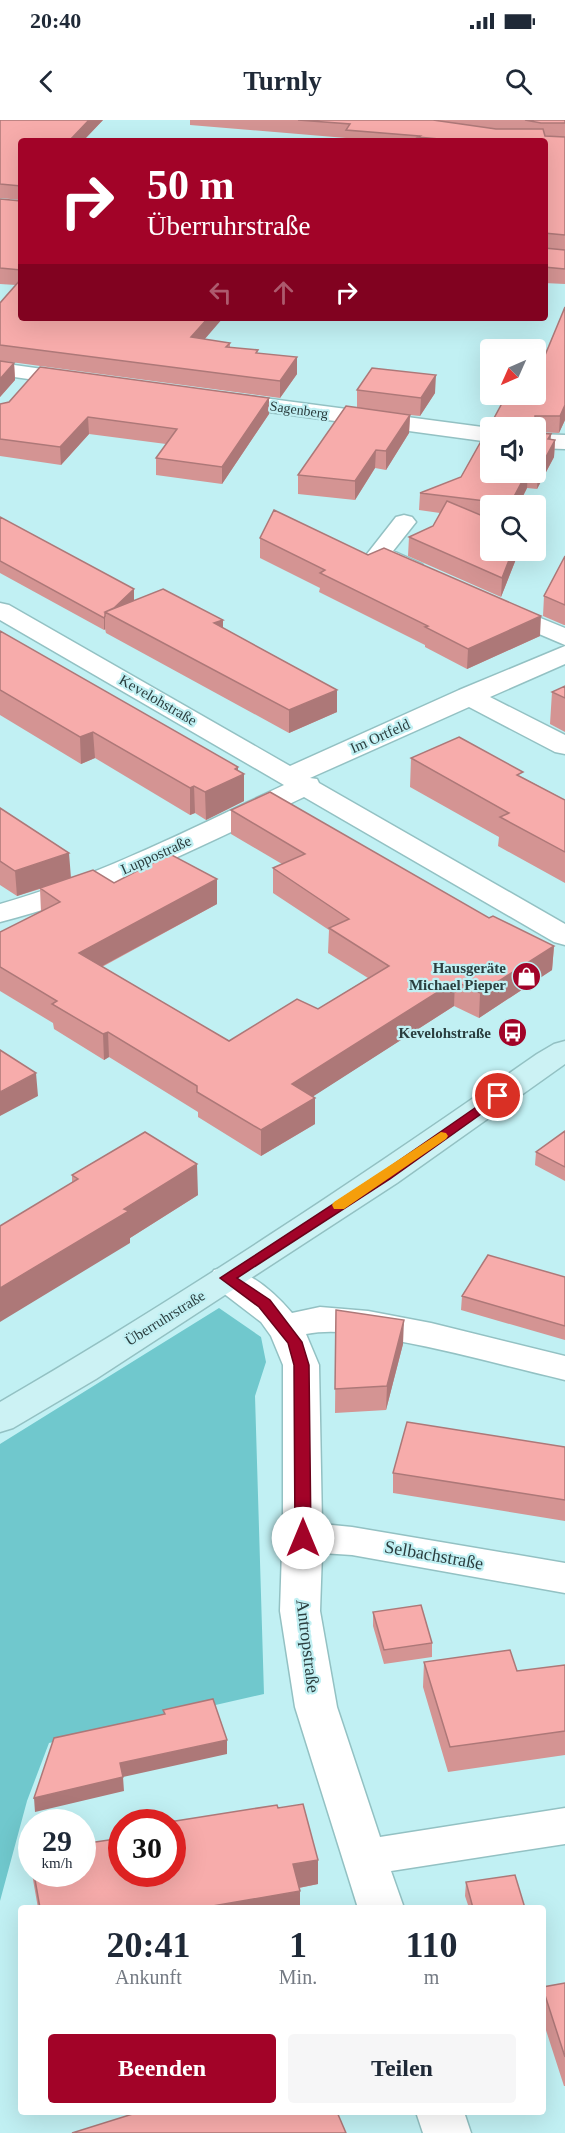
<!DOCTYPE html>
<html lang="de">
<meta charset="utf-8">
<style>
:root{--surface:#fff;--page:#f6f6f7;--text:#1f2937;--muted:#747a83;--accent:#a20328}
body{margin:0;font-family:Georgia,serif;background:var(--page);color:var(--text);height:100vh;display:flex;flex-direction:column;font-size:22px;white-space:nowrap}
*{box-sizing:border-box;margin:0}
p{font-size:20px;color:var(--muted)}
.icon{flex:none;width:33px;height:33px;fill:none;stroke:currentColor;stroke-width:2;stroke-linecap:round;stroke-linejoin:round}
.map{position:relative;flex:1;overflow:hidden}
.sheet{position:absolute;left:18px;top:1785px;width:528px;height:210px;display:flex;flex-direction:column;background:var(--surface);border-radius:6px;box-shadow:0 6px 24px #0002}
.sheet>*{flex:none}
.top-card{position:absolute;left:18px;top:18px;width:530px;height:183px;border-radius:6px;box-shadow:0 6px 24px #0002;background:#a20328;color:#fff;overflow:hidden}
.needle{width:39px;rotate:225deg}
.tools{position:absolute;left:480px;top:219px;display:grid;gap:12px}
.tools a{display:grid;place-items:center;width:66px;height:66px;border-radius:6px;background:var(--surface);box-shadow:0 6px 24px #0002;font-size:30px}
.speed{position:absolute;left:18px;top:1689px;display:flex;gap:12px;font-size:30px;font-weight:700;text-align:center}
.speed>*{display:grid;place-content:center;width:78px;height:78px;border-radius:50%;background:var(--surface);box-shadow:0 6px 24px #0002;line-height:1}
.speed small{font-size:15px;font-weight:400}
.speed .limit{border:9px solid #d22;background:#fff;color:#111}
.pin{position:absolute;display:grid;place-items:center;width:51px;height:51px;color:#fff;margin:-26px;border:3px solid #fff;border-radius:50%;box-shadow:0 2px 6px #0007}
.me{position:absolute;width:66px;margin:-33px;rotate:0deg;stroke-linejoin:round;filter:drop-shadow(0 0 4px #0008)}
.turn{display:flex;align-items:center;gap:21px;height:126px;padding:0 30px;font-size:27px}
.turn .icon{width:78px;height:78px;stroke-width:2.5}
.turn b{display:block;font-size:42px;line-height:51px}
.lanes{display:flex;align-items:center;height:57px;padding:0 30px;background:#0003;justify-content:center;gap:30px;direction:ltr}
.lanes .off{opacity:.35}
.eta{display:flex;justify-content:space-evenly;align-items:center;height:102px;text-align:center}
.eta b{font-size:36px;font-weight:800;line-height:42px}
.cta{display:flex;gap:12px;margin-top:auto;padding:12px 30px}
.cta a{flex:1;height:69px;border-radius:6px;background:var(--accent);color:#fff;font-size:24px;font-weight:800;line-height:69px;text-align:center}
.cta a+a{background:var(--page);color:var(--text)}
.status{display:flex;justify-content:space-between;align-items:center;height:42px;padding:0 30px;background:var(--surface);direction:ltr}
.status svg{height:16px;fill:currentColor}
header{display:flex;justify-content:space-between;align-items:center;height:78px;padding:0 30px;background:var(--surface);font-size:27px;font-weight:800}
.map>svg:first-child{display:block}
</style>
<div class="status"><b>20:40</b><svg viewBox="0 0 49 12"><path d="M0 12V9h3v3zM5 12V6h3v6zM10 12V3h3v9zM15 12V0h3v12zM26 1h20v11H26zM47 4h2v5h-2z"/></svg></div>
<header><svg class="icon" aria-label="back" viewBox="0 0 24 24"><path d="M15 5l-7 7 7 7"/></svg>Turnly<svg class="icon" aria-label="search" viewBox="0 0 24 24"><circle cx="10" cy="10" r="6"/><path d="M15 15l6 6"/></svg></header>
<div class="map">
<svg width="565" height="2013" viewBox="0 0 565 2013">
<rect width="100%" height="100%" fill="#c1f0f3"/>
<!-- green -->
<path fill="#70c8cd" d="M219,1188L261,1217L266,1242L255,1276L264,1574L49,1623L27,1681L0,1781V1324Z"/>
<g fill="none" stroke-linecap="round" stroke-linejoin="round">
<defs>
<path id="minor" d="M0,243L78,254L86,255L89,260L86,265L78,266L0,255Z
M225,273L490,308V322L217,285L214,280L217,275Z
M536,314L565,315V329L536,328Z
M404,395L412,397L416,402L393,431L422,444L425,449L422,454L413,456L404,454L370,439L367,434L396,397Z
M501,482L565,508V525L492,494L489,489L492,484Z
M0,483L9,485L290,646L459,570L565,526V544L490,577L565,615V634L555,632L469,587L310,658L317,659L319,663L565,804V825L554,822L304,677C205,724 107,775 0,802V784C99,756 191,709 284,665L0,500Z
M227,1147C252,1153 275,1173 292,1193L320,1187L368,1191L431,1203L565,1236V1260C509,1247 454,1231 398,1221C368,1215 336,1208 306,1214L319,1245L322,1404L352,1407L565,1443V1473L352,1435L322,1433L320,1491L337,1587L380,1717L565,1688V1724L391,1751L404,1788H358L295,1587L280,1491L283,1400V1245L271,1216L261,1202L214,1166L209,1158L214,1150Z
M416,1992H464L471,2013H423Z"/>
<path id="secondary" d="M565,921V944L397,1063L96,1259L13,1308L0,1312V1282C184,1175 362,1056 537,934L554,924Z"/>
</defs>
<!-- minor casing -->
<use href="#minor" stroke="#93c1c3" stroke-width="3"/>
<!-- secondary casing -->
<use href="#secondary" stroke="#93c1c3" stroke-width="3"/>
<!-- minor -->
<use href="#minor" fill="#fff" fill-rule="evenodd"/>
<!-- secondary -->
<use href="#secondary" fill="#ccf2f4" fill-rule="evenodd"/>
</g>
<!-- wall -->
<path fill="#d49493" d="M0,0H103L83,21H21V80L0,78Z
M190,0H565V164L544,163V21H346V18L190,5Z
M0,79L21,81V198L230,223V227L258,233L297,254L280,278L3,241L14,243L15,260L0,277V183L16,165L0,164Z
M565,187V300L559,313L536,312L490,352H536V313L550,319L555,320L554,337L537,369L527,368L518,386H490V399L518,434L501,477L408,436L409,417L433,406L440,393L419,390L420,373L461,357L492,307L536,274Z
M357,270L435,273L420,296L410,295L409,313L386,350L375,348L355,380L298,374V355L357,288Z
M0,284L269,294L222,364L156,355V338L166,324L89,314L61,345L0,336Z
M0,397L134,480L223,500V508L337,570V592L289,613L106,513L105,509L104,510L0,453Z
M260,418L540,516L467,549L425,527V525L319,472L320,468L260,438Z
M565,436V505H564L543,496L544,476Z
M0,511L238,651L244,681L206,700L195,693L190,695L95,638L81,644L0,595Z
M565,566V612L550,604L552,572Z
M411,638L522,657L565,680V763L498,726L499,717L410,667Z
M0,688L71,758L114,763L217,759V784L102,847L229,921L318,889L368,858L328,833L329,810L273,773V748L282,744L231,714V690L554,826L552,850L479,898L454,886L313,976L315,978V1004L261,1036L198,997V992L109,937L104,940L54,909L53,903L0,871V812L41,792L40,769L17,776L0,765Z
M565,1011V1061L535,1045L536,1032Z
M72,1055L198,1075L130,1118V1123L72,1063Z
M565,1157V1220L461,1190L462,1176Z
M336,1190L403,1224L386,1290L335,1293Z
M565,1327V1401L393,1373V1353Z
M373,1492L432,1523V1537L384,1544L373,1506Z
M424,1542L517,1551L565,1545V1635L448,1652L423,1567Z
M278,1688L318,1740V1764L299,1768L300,1788H38L32,1754H82L122,1718Z
M466,1762L525,1788H469L465,1776Z
M565,1863V1966H564L543,1901V1869Z"/>
<!-- shaded-wall -->
<path fill="#ad7878" d="M89,0H103L83,21H69Z
M208,198H223L192,234L191,217Z
M297,237V254L280,278V261Z
M14,243L15,260L0,277V259Z
M436,255L435,273L420,296L421,278Z
M269,278V294L222,364V347Z
M565,285V300L559,313L560,296Z
M410,295L409,313L386,350V331Z
M88,297L89,314L61,345L60,327Z
M551,314L550,329L555,320L554,337L537,369L538,352L548,319Z
M376,330L375,348L355,380V361Z
M527,352H528L527,368L518,386H510V384Z
M513,430H519L518,434L501,477L502,458Z
M134,469V481L108,493Z
M105,496V509L104,510V498Z
M541,496L540,516L467,549L468,529Z
M223,500V521L214,503Z
M337,570V592L289,613V590Z
M93,612L95,638L81,644L80,617Z
M238,647V657L244,654V681L206,700L205,672L235,649Z
M194,666L195,693L190,695V668Z
M69,733L71,758L17,776L15,751Z
M217,759V784L80,858L79,833Z
M554,826L552,850L479,898L480,873Z
M455,861L454,886L292,990V964Z
M108,912L109,937L104,940L103,914Z
M36,953L38,976L0,996V972Z
M315,978V1004L261,1036V1010Z
M197,1044L198,1075L130,1118V1123L0,1202V1168L124,1089Z
M404,1200L403,1224L386,1290L387,1266Z
M227,1620V1634L123,1657L124,1671L35,1692L34,1678L120,1643Z
M318,1740V1764L293,1769V1744Z
M300,1771V1788H201Z"/>
<!-- building -->
<path fill="#f7acab" stroke="#ad7878" stroke-width="1.5" d="M0,0H89L69,21H21V66L0,64Z
M298,0H433L496,9H543L545,16L565,17V115L544,113V21H460L418,17L420,16L346,10L350,4Z
M525,0H565V3H541Z
M0,79L21,81V150L0,148Z
M544,128L565,130V149L544,147Z
M21,159V198H208L191,217L230,223L226,227L258,230L256,233L297,237L280,261L0,225V183Z
M565,187V285L560,296H535V308H490V352H527L510,384L420,373L461,357L489,307H492L493,300L507,274H536V257Z
M0,241L14,243L0,259Z
M40,247L269,278L222,347L156,338L177,309L88,297L60,327L0,319V284L9,282Z
M372,248L436,255L421,278L357,270Z
M346,286L410,295L386,331L376,330L355,361L298,355Z
M536,313L551,314L548,319L555,320L538,352L536,351Z
M447,381L490,399V430H513L502,458L409,417L433,406Z
M274,390L368,435L384,428L541,496L468,529L425,507L428,506L320,453L325,450L260,418Z
M0,397L134,469L114,488L105,492V496L104,498L0,441Z
M565,436V485L544,476Z
M163,469L223,500L214,503L337,570L289,590L105,492Z
M0,511L238,647L235,649L244,654L205,672L194,666L190,668L93,612L80,617L0,570Z
M565,566V578L552,572Z
M459,617L523,652L517,655L565,680V732L500,697L509,693L411,638Z
M270,672L489,798L493,796L554,826L480,873L455,861L292,964L315,978L261,1010L197,972V966L108,912L103,914L52,884L57,881L0,847V812L60,782L40,768L93,750L114,763L170,734L217,759L79,833L229,921L297,879L318,889L389,846L329,808L349,799L273,748L305,734L231,690Z
M0,688L69,733L15,751L0,741Z
M0,930L36,953L0,972Z
M565,1011V1047L536,1032Z
M145,1012L197,1044L124,1089L129,1091L0,1168V1106L78,1059L72,1055Z
M488,1135L565,1157V1206L462,1176Z
M336,1190L404,1200L387,1266L335,1269Z
M407,1302L565,1327V1380L393,1353Z
M421,1485L432,1523L384,1530L373,1492Z
M510,1530L517,1551L565,1545V1611L450,1627L424,1542Z
M213,1579L227,1620L120,1643L123,1657L34,1678L54,1618L165,1594L163,1590Z
M303,1684L318,1740L293,1744L300,1771L201,1788H40L34,1754H82V1724L122,1718V1754H172V1702H169L277,1685L278,1688Z
M515,1755L525,1788H473L466,1762Z
M565,1863V1937L543,1869V1867Z
M139,1992H337L346,2013H72Z"/>
<!-- route -->
<path fill="#a20328" stroke="#69021a" stroke-width="1.5" d="M498,972L502,973L504,976L502,979L390,1059L237,1158L270,1180L302,1222L309,1245L311,1418L309,1422H297L295,1418L294,1245L288,1223L259,1187L220,1158L381,1053Z"/>
<!-- slow -->
<path fill="#f59e0b" d="M441,1012L446,1013L448,1016L446,1019L344,1089H334L332,1085L334,1082Z"/>
<!-- icons -->
<defs>
<symbol id="shop-disc" viewBox="-11 -11 22 22"><circle r="9.5" fill="#a20328" stroke="#c1f0f3"/><path d="M-5-2.5h2.3a2.7 3.5 0 0 1 5.4 0H5L5.5 6h-11ZM-1.5-2.5h3a1.5 2.3 0 0 0-3 0Z" fill="#fff"/></symbol>
<symbol id="bus-disc" viewBox="-11 -11 22 22"><circle r="9.5" fill="#a20328" stroke="#c1f0f3"/><path d="M-5-6H5V4H4V6H2V4H-2V6H-4V4H-5ZM-3.5-4V0h7V-4ZM-3.5 1.2v1.5H-2V1.2ZM2 1.2v1.5H3.5V1.2Z" fill="#fff"/></symbol>
</defs>
<g fill-rule="evenodd">
<use href="#shop-disc" x="510" y="840" width="33" height="33"/>
<use href="#bus-disc" x="496" y="896" width="33" height="33"/>
</g>
<g text-anchor="middle" dominant-baseline="central" stroke-width="4.5" stroke-linejoin="round" paint-order="stroke">
<!-- far-street labels -->
<g font-size="14" fill="#2b3e3f" stroke="#c1f0f3">
<text transform="translate(299 290) rotate(8)">Sagenberg</text>
</g>
<!-- street labels -->
<g font-size="15" fill="#2b3e3f" stroke="#c1f0f3">
<text transform="translate(158 580) rotate(30)">Kevelohstraße</text>
<text transform="translate(380 616) rotate(-24)">Im Ortfeld</text>
<text transform="translate(156 735) rotate(-24)">Luppostraße</text>
<text transform="translate(165 1198) rotate(-32)">Überruhrstraße</text>
</g>
<!-- poi labels -->
<g font-size="15" font-weight="bold" fill="#2b3e3f" stroke="#c1f0f3" text-anchor="end">
<text x="506" y="848">Hausgeräte<tspan x="506" dy="17">Michael Pieper</tspan></text>
<text x="491" y="913">Kevelohstraße</text>
</g>
<!-- near-street labels -->
<g font-size="18" fill="#2b3e3f" stroke="#c1f0f3">
<text transform="translate(434 1435) rotate(10)">Selbachstraße</text>
<text transform="translate(308 1526) rotate(83)">Antropstraße</text>
</g>
</g>
</svg>
<div class="tools">
<a><svg class="needle" viewBox="-14 -14 28 28"><path d="M0-13l5 13h-10z" fill="#e53935"/><path d="M0 13l5-13h-10z" fill="#747a83"/></svg></a>
<a><svg class="icon" aria-label="sound" viewBox="0 0 24 24"><path d="M4 9h4l5-4v14l-5-4H4zM17 9q2 3 0 6"/></svg></a>
<a><svg class="icon" aria-label="search" viewBox="0 0 24 24"><circle cx="10" cy="10" r="6"/><path d="M15 15l6 6"/></svg></a>
</div>
<div class="speed"><div>29<small>km/h</small></div><div class="limit">30</div></div>
<div class="pin" style="left:498px;top:976px;background:#d93025"><svg class="icon" aria-label="arrive" viewBox="0 0 24 24"><path d="M6 21V4h12l-3 4 3 4H6"/></svg></div>
<svg class="me" style="left:303px;top:1418px" viewBox="-20 -20 40 40"><circle r="19" fill="#fff"/><path d="M0-13L10 11 0 6-10 11z" fill="#a20328"/></svg>
<div class="top-card">
<div class="turn"><svg class="icon" aria-label="right" viewBox="0 0 24 24"><path d="M7 20v-9h11M14 6l5 5-5 5"/></svg><div><b>50 m</b>Überruhrstraße</div></div>
<div class="lanes"><svg class="icon off" aria-label="left" viewBox="0 0 24 24"><path d="M17 20v-9H6M10 6l-5 5 5 5"/></svg><svg class="icon off" aria-label="ahead" viewBox="0 0 24 24"><path d="M12 20V5M6 11l6-6 6 6"/></svg><svg class="icon" aria-label="right" viewBox="0 0 24 24"><path d="M7 20v-9h11M14 6l5 5-5 5"/></svg></div>
</div>
<section class="sheet">
<div class="eta">
<div><b>20:41</b><p>Ankunft</p></div>
<div><b>1</b><p>Min.</p></div>
<div><b>110</b><p>m</p></div>
</div>
<div class="cta"><a>Beenden</a><a>Teilen</a></div>
</section>
</div>
